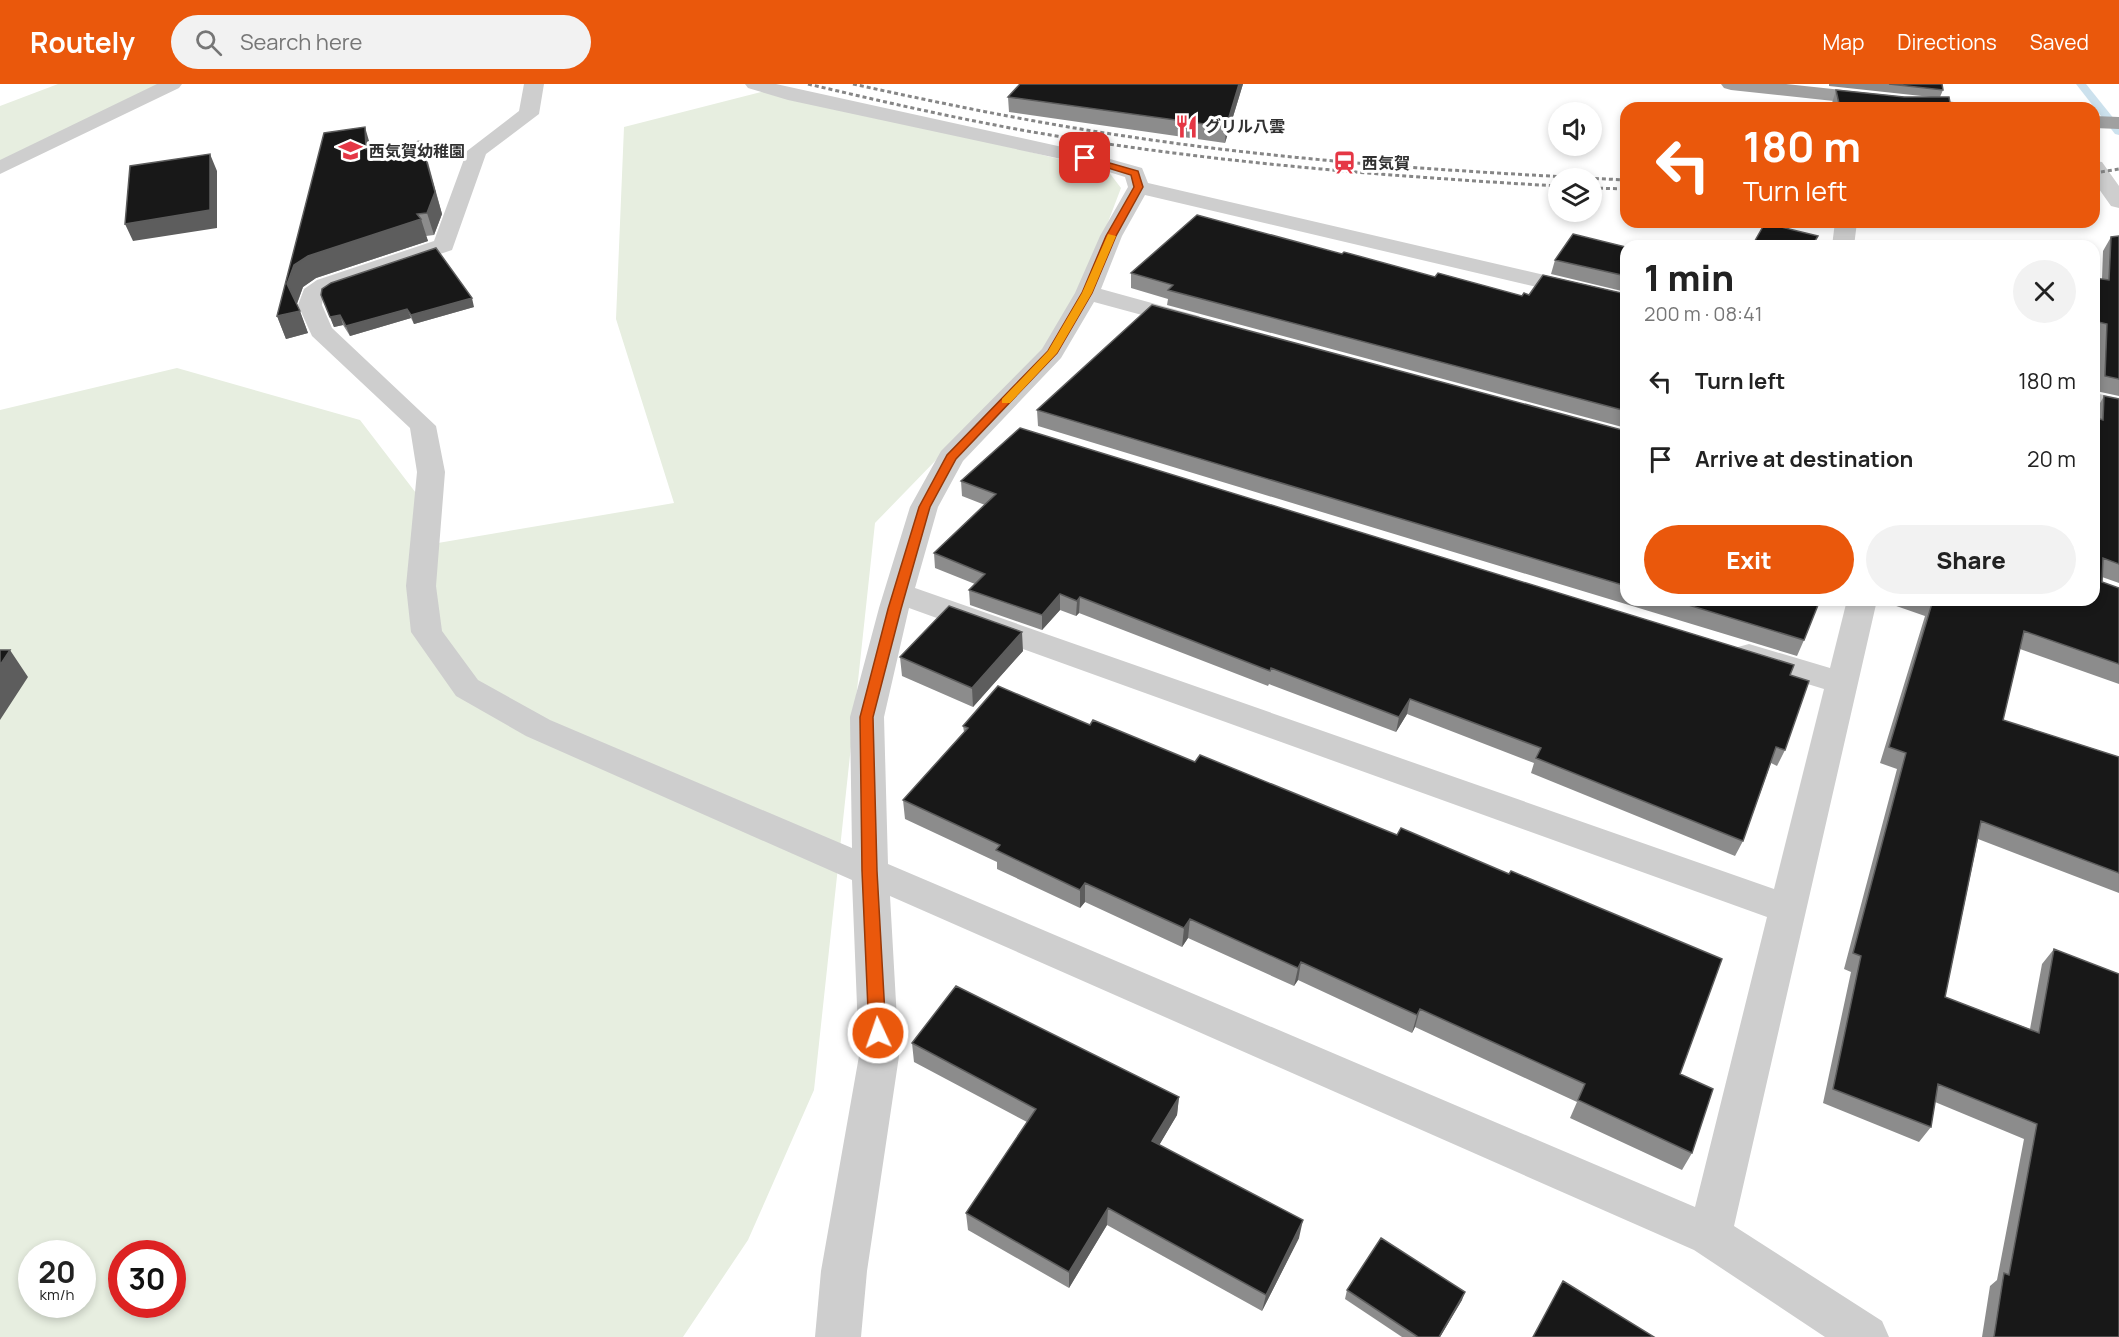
<!DOCTYPE html>
<meta charset="utf-8">
<style>
:root{--surface:#fff;--page:#f2f2f2;--text:#222;--muted:#767676;--accent:#ea580c}
body{margin:0;font-family:Manrope,"Noto Sans JP",sans-serif;background:var(--page);color:var(--text);height:100vh;display:flex;flex-direction:column;font-size:22px;white-space:nowrap}
*{box-sizing:border-box;margin:0}
p{font-size:20px;color:var(--muted)}
.icon{flex:none;width:33px;height:33px;fill:none;stroke:currentColor;stroke-width:2;stroke-linecap:round;stroke-linejoin:round}
.map{position:relative;flex:1;overflow:hidden}
.details{position:absolute;left:1620px;top:156px;width:480px;height:366px;display:flex;flex-direction:column;background:var(--surface);border-radius:18px;box-shadow:0 3px 9px #0003}
.details>*{flex:none}
.top-card{position:absolute;left:1620px;top:18px;width:480px;height:126px;border-radius:18px;box-shadow:0 3px 9px #0003;background:#ea580c;color:#fff;overflow:hidden}
.tools{position:absolute;left:1548px;top:18px;display:grid;gap:12px}
.tools a{display:grid;place-items:center;width:54px;height:54px;border-radius:50%;background:var(--surface);box-shadow:0 3px 9px #0003;font-size:30px}
.speed{position:absolute;left:18px;top:1156px;display:flex;gap:12px;font-size:30px;font-weight:700;text-align:center}
.speed>*{display:grid;place-content:center;width:78px;height:78px;border-radius:50%;background:var(--surface);box-shadow:0 3px 9px #0003;line-height:1}
.speed small{font-size:15px;font-weight:400}
.speed .limit{border:9px solid #d22;background:#fff;color:#111}
.pin{position:absolute;display:grid;place-items:center;width:51px;height:51px;color:#fff;margin:-26px;border-radius:12px;box-shadow:0 3px 9px #0006}
.me{position:absolute;width:66px;margin:-33px;rotate:357deg;stroke-linejoin:round;filter:drop-shadow(0 0 4px #0008)}
.turn{display:flex;align-items:center;gap:21px;height:126px;padding:0 24px;font-size:27px}
.turn .icon{width:78px;height:78px;stroke-width:2.5}
.turn b{display:block;font-size:42px;line-height:51px}
.round{display:grid;place-items:center;flex:none;width:63px;height:63px;border-radius:32px;background:var(--page)}
.headline{display:flex;align-items:center;justify-content:space-between;height:102px;padding:0 24px}
h1{font-size:36px;font-weight:800;line-height:45px}
.primary-button{display:flex;gap:12px;margin-top:auto;padding:12px 24px}
.primary-button a{flex:1;height:69px;border-radius:36px;background:var(--accent);color:#fff;font-size:24px;font-weight:800;line-height:69px;text-align:center}
.primary-button a+a{background:var(--page);color:var(--text)}
ul{padding:0;list-style:none}
li{display:flex;align-items:center;gap:18px;height:78px;padding:0 24px}
li div{flex:1}
li b{display:block;font-size:22px}
li em{font-style:normal}
header{display:flex;align-items:center;gap:36px;box-sizing:border-box;height:84px;padding:0 30px;background:var(--accent);color:#fff}
header strong{font-size:28px}
nav{display:flex;gap:33px;margin-inline-start:auto;font-size:21px}
.search{width:420px;height:54px;background:var(--page);display:flex;align-items:center;gap:15px;box-sizing:border-box;padding:0 21px;border-radius:33px;color:var(--muted);font-size:22px}
.map>svg:first-child{display:block}
</style>
<header>
<strong>Routely</strong>
<div class="search"><svg class="icon" aria-label="search" viewBox="0 0 24 24"><circle cx="10" cy="10" r="6"/><path d="M15 15l6 6"/></svg>Search here</div>
<nav><a>Map</a><a>Directions</a><a>Saved</a></nav>
</header>
<div class="map">
<svg width="2119" height="1253" viewBox="0 0 2119 1253">
<rect width="100%" height="100%" fill="#fff"/>
<!-- green -->
<path fill="#e7eee0" fill-rule="evenodd" d="M58,0H172L0,78V22Z
M773,5L1108,87L1121,104L1070,238L875,439L814,1006L748,1156L683,1253H0V326L177,284L360,336L429,426L432,460L674,419L616,235L624,43ZM32,1170H82V1221H32ZM122,1170H172V1221H122Z"/>
<g fill="none" stroke-linecap="round" stroke-linejoin="round">
<!-- stream -->
<path fill="#cce1ed" fill-rule="evenodd" d="M2076,0H2086L2119,41V51L2115,50Z"/>
<!-- minor -->
<path fill="#cecece" fill-rule="evenodd" d="M157,0H182L179,4L0,90V76Z
M524,0H544L539,30L486,70L452,166L333,206L323,213L322,221L332,244L436,342L445,388L436,502L442,547L478,596L550,636L852,764L850,633L879,524L910,423L941,367L1042,265L1075,209L1100,152L1128,103L1125,93L1080,79L788,16L748,4L745,0H776L1085,68L1142,84L1148,99L1626,210V224L1145,111L1122,152L1101,205L1199,232L1202,237L1199,242L1190,244L1094,218L1061,274L963,377L938,423L915,504L1774,805L1824,605L1738,579L1733,571L1738,563L1749,560L1830,584L1847,516H1877L1734,1142L1882,1237L1889,1253H1825L1694,1166L890,812L899,972L867,1187L861,1253H815L821,1187L859,972L852,796L526,652L456,612L411,548L406,502L417,388L410,344L312,252L298,221L304,205L317,196L434,157L467,67L519,27ZM909,524L1767,833L1695,1123L888,780L884,633Z
M2094,77L2102,78L2119,102V124L2111,122L2094,98Z
M1835,138H1857L1854,162H1832Z
M2094,309L2119,314V330L2094,325Z"/>
<!-- trunk -->
<path fill="#a0a0a0" fill-rule="evenodd" d="M1721,0H1786L1954,18L1961,20L1964,24H1899L1731,6L1724,4Z
M2094,32L2119,33V45L2094,44Z"/>
<!-- rail -->
<path stroke="#868686" stroke-width="3" stroke-dasharray="4 3" stroke-linecap="butt" d="M808,0C901,22 994,43 1088,57C1244,81 1401,93 1558,102
M853,0C948,21 1042,40 1138,54C1300,78 1463,88 1626,96
M2094,89L2119,85
M1592,104L1626,105"/>
</g>
<!-- wall -->
<path fill="#8c8c8c" d="M1020,0H1243L1225,59L1009,28L1008,13Z
M1829,0H1942L1943,6L1940,13L1951,24H1833L1832,19L1836,6L1904,13H1931L1829,2Z
M372,64L428,78L442,130L434,151L426,152L428,157L316,194L303,203L297,220L308,249L286,255L277,232Z
M2119,152V312L2096,307L2099,255L2094,254V194L2102,195L2103,167L2111,153Z
M1626,163V208L1551,190L1555,176Z
M1342,170L1435,193L1522,212L1529,211L1626,210V344L1167,221L1168,215L1131,204V189Z
M321,211L474,223L414,240L411,234L350,252L343,241L334,243Z
M2104,312L2119,315V499L2102,493V498L2119,504V600L2020,565L2003,636L2119,673V809L1978,755L1945,913L2030,945L2042,880L2054,865L2119,1253H1982L1990,1202L1997,1196L2024,1055L1935,1018L1931,1043L1919,1058L1823,1019L1851,888L1844,885L1897,685L1880,679L1925,532L1879,516H2094L2095,334V328Z
M1037,326L1626,347V516H1820L1804,556L1797,572L1038,342Z
M961,397L1790,591L1785,666L1777,682L1771,679L1743,757L1735,772L1531,689L1534,679L1407,630L1396,648L1269,600L1268,602L1079,529L1076,532L1060,526L1042,546L970,521L969,506L975,500L935,484L934,469L985,421L962,412Z
M1023,567L973,623L902,592L900,573Z
M963,642L1680,990L1692,1069L1682,1086L1570,1034L1577,1018L1415,943L1412,949L1298,896L1294,902L1188,854L1182,863L1085,818L1080,824L997,785V778L905,735L903,716L964,648Z
M912,959L1179,1013L1177,1031L1159,1061L1299,1154L1262,1227L1107,1141L1069,1204L968,1146L966,1129L1027,1038L914,978Z
M1347,1206L1462,1216L1440,1253H1402L1345,1215Z"/>
<!-- shaded-wall -->
<path fill="#5d5d5d" d="M1239,0H1243L1225,59L1226,43Z
M365,43L371,64L373,86L366,65Z
M421,57L442,130L434,151L427,129Z
M210,70L217,87V144L133,157L125,140Z
M421,135L428,157L316,194L303,203L296,222L287,200L294,181L308,172Z
M472,214L474,223L414,240L411,231Z
M407,225L411,234L350,252L346,242Z
M300,227L308,249L286,255L277,232Z
M340,231L343,241L334,243L330,233Z
M1060,510V526L1042,546V531Z
M1080,513L1079,529L1076,532L1077,517Z
M1022,548L1023,567L973,623L972,604Z
M10,566L28,593L0,636V581Z
M1410,615L1407,630L1396,648L1399,633Z
M1085,799V818L1080,824V806Z
M1190,835L1188,854L1182,863L1184,844Z
M1301,878L1298,896L1294,902L1298,884Z
M1420,925L1415,943L1412,949L1417,931Z
M1179,1013L1177,1031L1151,1075L1152,1057Z
M1108,1124L1107,1141L1069,1204V1188Z
M1303,1136L1299,1154L1262,1227L1266,1211Z
M1465,1208L1462,1216L1440,1253H1439Z"/>
<!-- building -->
<path fill="#181818" stroke="#5d5d5d" stroke-width="1.5" d="M1020,0H1239L1226,43L1008,13Z
M1889,0H1942L1943,6Z
M1836,6L1904,13H1949L1951,24H1840Z
M365,43L366,65L421,57L435,108L427,129L417,130L421,135L308,172L294,181L287,200L300,227L277,232L324,49Z
M210,70V126L125,140L130,82Z
M1197,131L1342,170L1344,168L1435,193L1438,189L1522,212L1524,209L1529,211L1543,191L1626,210V327L1168,206L1173,201L1131,189Z
M1765,139L1818,152L1812,162H1752Z
M1573,150L1626,163V192L1555,176Z
M2119,152V295L2105,292L2107,240L2094,237V194L2109,196L2111,153Z
M436,164L472,214L411,231L407,225L346,242L340,231L330,233L321,211L322,205L331,199Z
M1152,221L1626,347V502L1037,326Z
M2104,312L2119,315V480L2103,474L2102,498L2119,504V580L2024,547L2003,636L2119,673V789L1981,737L1945,913L2039,949L2054,865L2119,890V1253H1994L2004,1189L2009,1191L2037,1040L1938,1000L1931,1043L1833,1005L1861,872L1853,869L1906,669L1889,663L1933,516H2094V333L2103,336Z
M1020,344L1794,581L1790,591L1809,597L1785,666L1776,663L1743,757L1536,674L1541,664L1410,615L1399,633L1271,584L1270,587L1080,513L1077,517L1060,510L1042,531L969,506L985,490L934,469L996,410L961,397Z
M1672,516H1820L1804,556Z
M949,522L1022,548L972,604L900,573Z
M0,566H10L0,581Z
M998,602L1090,641L1093,636L1195,678L1200,671L1397,751L1401,744L1509,790L1511,787L1722,875L1680,990L1713,1005L1692,1069L1578,1016L1585,1000L1420,925L1417,931L1301,878L1298,884L1190,835L1184,844L1085,799L1080,806L996,766L1000,761L903,716L968,644L963,642Z
M956,902L1179,1013L1152,1057L1303,1136L1266,1211L1108,1124L1069,1188L966,1129L1036,1025L912,959Z
M1381,1154L1465,1208L1439,1253H1418L1347,1206Z
M1563,1197L1654,1253H1533Z"/>
<!-- route -->
<path fill="#ea580c" stroke="#983908" stroke-width="1.5" d="M1085,72L1138,87L1143,103L1116,152L1092,209L1057,269L956,375L930,423L901,525L873,633L877,787L886,949L883,954L878,956L872,954L869,949L862,787L860,633L888,525L919,423L947,371L1048,267L1082,209L1106,152L1134,103L1131,91L1082,76V73Z"/>
<!-- slow -->
<path fill="#f59e0b" d="M1108,150L1116,152L1092,209L1057,269L1010,319H1002V315L1048,267L1082,209Z"/>
<!-- icons -->
<defs>
<symbol id="restaurant-bare" viewBox="-9 -9 18 18"><path d="M-5-6h1v4h1v-4h1v4h1v-4h1v5L-1.5 .5V6h-2V.5L-5-1ZM5-6V6H3V1.5H1.5Q1.5-4 5-6Z" fill="#e53745" stroke="#fff" stroke-width="2.5" paint-order="stroke"/></symbol>
<symbol id="school-bare" viewBox="-9 -9 18 18"><path d="M0-5L7-2L0 1L-7-2ZM-4 1L0 2.5L4 1V4Q0 6-4 4Z" fill="#e53745" stroke="#fff" stroke-width="2.5" paint-order="stroke"/></symbol>
<symbol id="station-bare" viewBox="-9 -9 18 18"><path d="M-3-6H3Q5-6 5-4V2Q5 4 3 4L4.5 6H3L1.5 4h-3L-3 6H-4.5L-3 4Q-5 4-5 2V-4Q-5-6-3-6ZM-3.5-4v3h7v-3ZM-3.5 1v1.5H-2V1ZM2 1v1.5H3.5V1Z" fill="#e53745" stroke="#fff" stroke-width="2.5" paint-order="stroke"/></symbol>
</defs>
<g fill-rule="evenodd">
<use href="#restaurant-bare" x="1170" y="26" width="33" height="33"/>
<use href="#school-bare" x="334" y="50" width="33" height="33"/>
<use href="#station-bare" x="1328" y="62" width="33" height="33"/>
</g>
<g text-anchor="middle" dominant-baseline="central" stroke-width="6" stroke-linejoin="round" paint-order="stroke">
<!-- far-poi labels -->
<g font-size="16" font-weight="bold" fill="#313131" stroke="#fff" text-anchor="start">
<text x="1205" y="42">グリル八雲</text>
<text x="369" y="67">西気賀幼稚園</text>
<text x="1362" y="79">西気賀</text>
</g>
</g>
</svg>
<div class="tools">
<a><svg class="icon" aria-label="sound" viewBox="0 0 24 24"><path d="M4 9h4l5-4v14l-5-4H4zM17 9q2 3 0 6"/></svg></a>
<a><svg class="icon" aria-label="layers" viewBox="0 0 24 24"><path d="M12 4l9 5-9 5-9-5zM3 14l9 5 9-5"/></svg></a>
</div>
<div class="speed"><div>20<small>km/h</small></div><div class="limit">30</div></div>
<div class="pin" style="left:1085px;top:74px;background:#d93025"><svg class="icon" aria-label="arrive" viewBox="0 0 24 24"><path d="M6 21V4h12l-3 4 3 4H6"/></svg></div>
<svg class="me" style="left:878px;top:949px" viewBox="-20 -20 40 40"><circle r="17" fill="#ea580c" stroke="#fff" stroke-width="3"/><path d="M0-11L8 9 0 5-8 9z" fill="#fff"/></svg>
<div class="top-card">
<div class="turn"><svg class="icon" aria-label="left" viewBox="0 0 24 24"><path d="M17 20v-9H6M10 6l-5 5 5 5"/></svg><div><b>180 m</b>Turn left</div></div>
</div>
<section class="details">
<div class="headline"><div><h1>1 min</h1><p>200 m · 08:41</p></div><a class="round"><svg class="icon" aria-label="close" viewBox="0 0 24 24"><path d="M6 6l12 12M18 6L6 18"/></svg></a></div>
<ul>
<li><svg class="icon" aria-label="left" viewBox="0 0 24 24"><path d="M17 20v-9H6M10 6l-5 5 5 5"/></svg><div><b>Turn left</b></div><em>180 m</em></li>
<li><svg class="icon" aria-label="arrive" viewBox="0 0 24 24"><path d="M6 21V4h12l-3 4 3 4H6"/></svg><div><b>Arrive at destination</b></div><em>20 m</em></li>
</ul>
<div class="primary-button"><a>Exit</a><a>Share</a></div>
</section>
</div>
